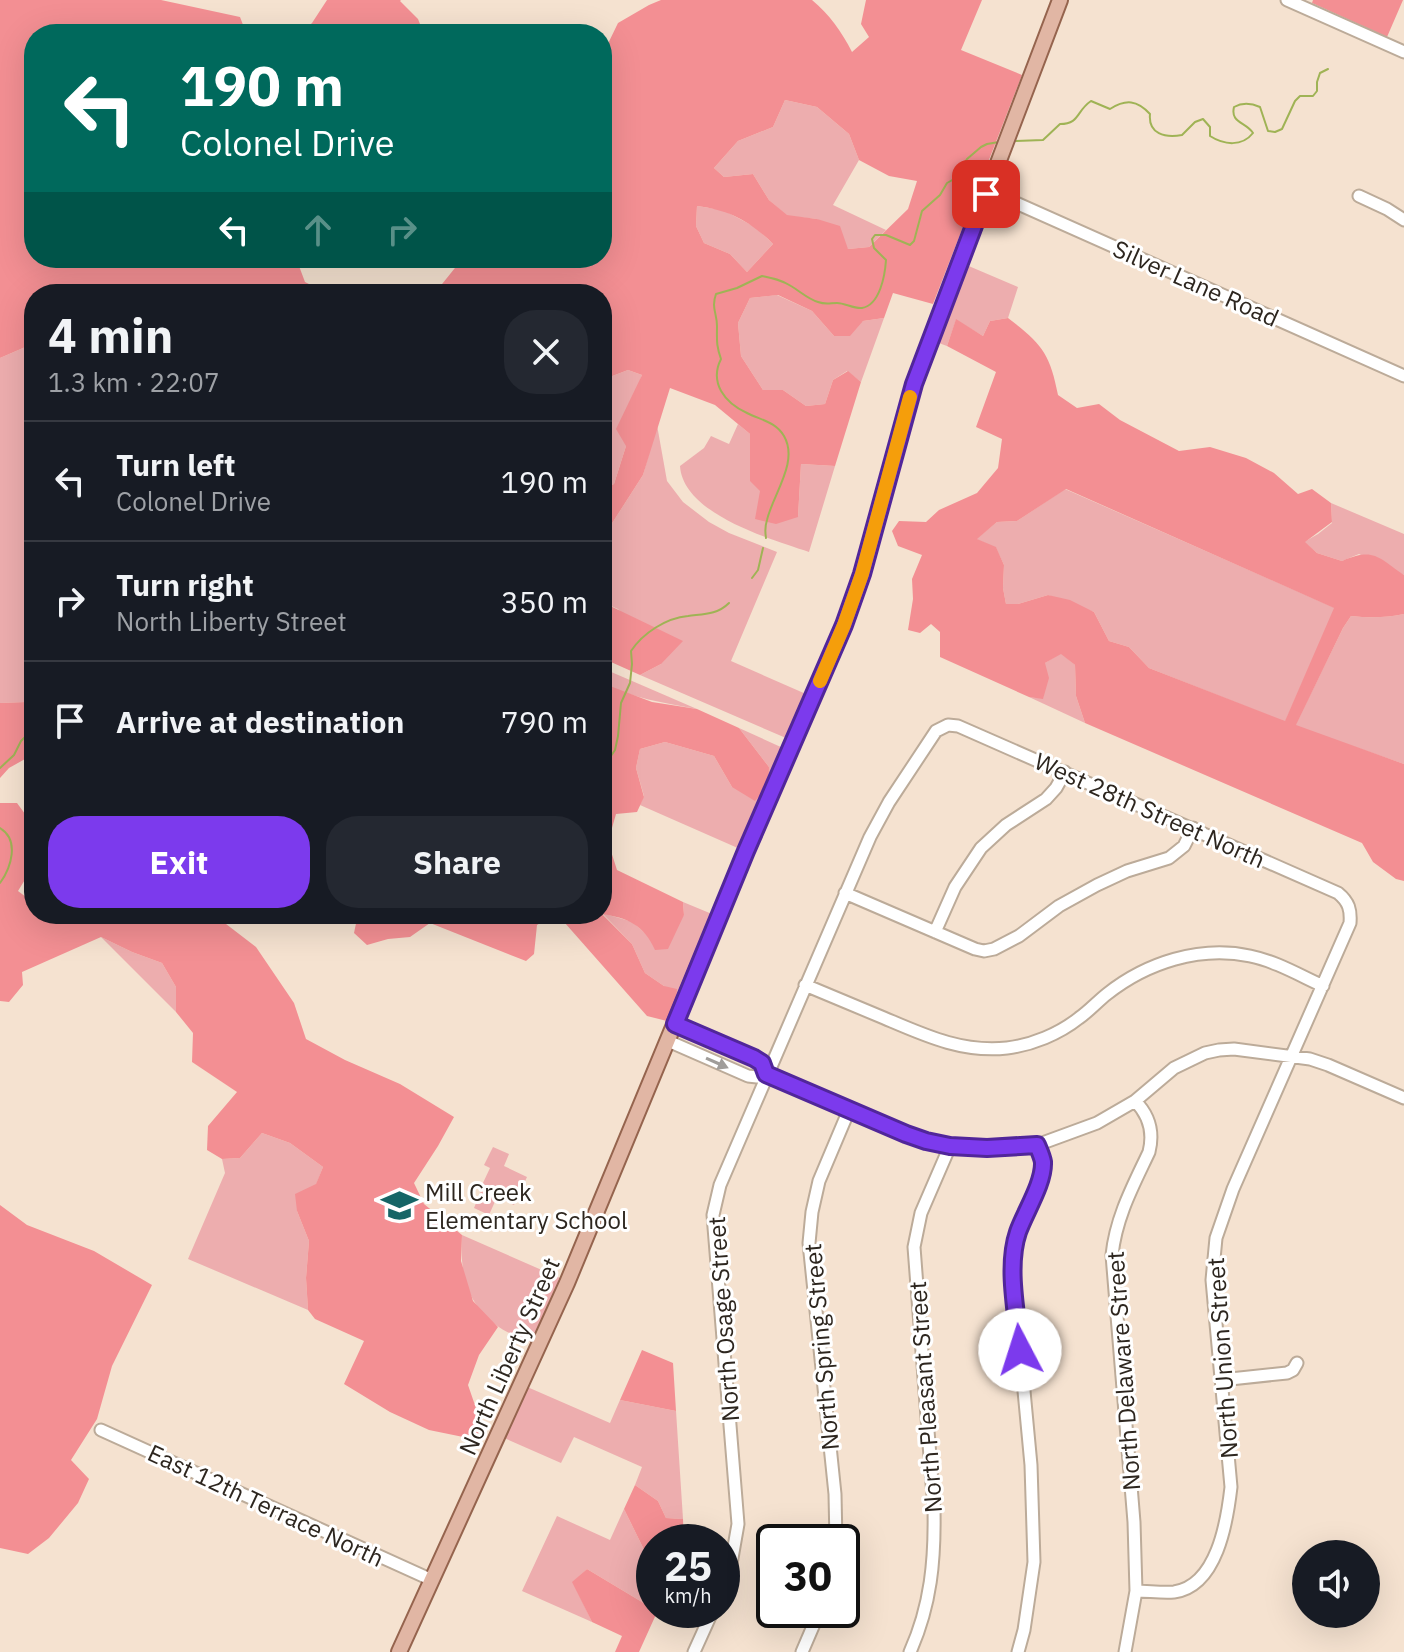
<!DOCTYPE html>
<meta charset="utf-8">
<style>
:root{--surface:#171b24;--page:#242831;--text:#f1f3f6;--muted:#9ea1a6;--line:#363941;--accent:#7c3aed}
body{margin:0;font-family:"IBM Plex Sans",sans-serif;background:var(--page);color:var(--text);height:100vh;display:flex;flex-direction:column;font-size:30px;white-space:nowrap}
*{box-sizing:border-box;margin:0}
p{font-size:26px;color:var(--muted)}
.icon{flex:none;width:44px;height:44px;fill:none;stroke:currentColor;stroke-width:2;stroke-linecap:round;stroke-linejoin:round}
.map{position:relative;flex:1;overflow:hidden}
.details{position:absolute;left:24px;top:284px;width:588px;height:640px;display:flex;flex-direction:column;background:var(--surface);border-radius:32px;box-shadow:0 8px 32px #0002}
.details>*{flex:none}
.banner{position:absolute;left:24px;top:24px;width:588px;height:244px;border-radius:32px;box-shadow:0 8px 32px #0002;background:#00695c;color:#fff;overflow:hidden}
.tools{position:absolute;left:1292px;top:1540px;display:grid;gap:16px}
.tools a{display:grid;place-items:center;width:88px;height:88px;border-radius:50%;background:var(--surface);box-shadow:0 8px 32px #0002;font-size:40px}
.speed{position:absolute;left:636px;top:1524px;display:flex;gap:16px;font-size:40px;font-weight:700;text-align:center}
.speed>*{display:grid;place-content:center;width:104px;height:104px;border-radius:50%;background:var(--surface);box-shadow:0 8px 32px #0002;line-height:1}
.speed small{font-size:20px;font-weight:400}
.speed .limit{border:4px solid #111;border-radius:12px;background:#fff;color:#111}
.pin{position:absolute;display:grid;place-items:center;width:68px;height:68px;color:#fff;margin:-34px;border-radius:16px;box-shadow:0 4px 12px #0006}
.me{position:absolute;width:88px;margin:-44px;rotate:355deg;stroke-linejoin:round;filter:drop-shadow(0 0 6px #0008)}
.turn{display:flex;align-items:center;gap:28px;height:168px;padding:0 24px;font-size:36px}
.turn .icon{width:104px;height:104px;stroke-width:2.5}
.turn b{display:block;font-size:56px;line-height:68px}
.lanes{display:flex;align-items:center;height:76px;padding:0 24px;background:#0003;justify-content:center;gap:40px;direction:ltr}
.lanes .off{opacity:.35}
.round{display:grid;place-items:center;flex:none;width:84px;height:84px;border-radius:32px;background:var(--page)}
.overview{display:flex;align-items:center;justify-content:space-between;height:136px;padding:0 24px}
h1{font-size:48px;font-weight:700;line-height:60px}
.button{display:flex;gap:16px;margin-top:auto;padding:16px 24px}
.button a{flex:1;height:92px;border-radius:32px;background:var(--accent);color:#fff;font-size:32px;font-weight:700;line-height:92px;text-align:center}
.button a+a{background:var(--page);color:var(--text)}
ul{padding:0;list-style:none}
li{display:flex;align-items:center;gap:24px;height:120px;padding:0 24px;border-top:2px solid var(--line)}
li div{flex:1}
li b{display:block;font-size:30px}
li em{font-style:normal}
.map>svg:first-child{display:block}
</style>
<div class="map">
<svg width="1404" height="1652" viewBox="0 0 1404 1652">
<rect width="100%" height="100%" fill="#f5e2d0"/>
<!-- green -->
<path fill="#edadae" d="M785,100L817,107L849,134L859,160L833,205L886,230L869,247L848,249L817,219L787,216L769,200L753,174L724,177L714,168L738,141L773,127Z
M697,206L723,210L755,227L773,244L747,272L730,254L704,243L696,226Z
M964,264L1018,287L1008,318L990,321L983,336L956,320L947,346L936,342Z
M777,295L812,311L834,336L863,321L884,318L861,382L847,371L833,380L825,404L806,406L783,390H763L741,356L738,323L750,298Z
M30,345L34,347V703L26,702L0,703V358Z
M628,370L642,375L636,391L626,446L614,484L602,489V380Z
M738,424L750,434V480L798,517L801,464L835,466L809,552C770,539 683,514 680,466L704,448L711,436L729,444Z
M657,425L667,481L683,502L709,522L729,533L777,552L731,661L806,694L786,738L640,675L661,664L618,609L602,602V539L643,475Z
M1065,489L1335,608L1285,722L1149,668L1129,647L1109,641L1094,612L1048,595L1018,604H1006L1003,588L1004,565L996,548L976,539L997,522L1017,521Z
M1331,503L1404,534V575L1359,554L1342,561L1317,553L1304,542L1318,534L1332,523Z
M1404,614V764L1295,726L1343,628L1351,616C1369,618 1386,618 1404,614Z
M1061,653L1075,665L1076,696L1085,723L1029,697L1043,698L1045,663Z
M602,668L697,709C664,703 632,698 602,683Z
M739,728L783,748L740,849L640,805L644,796L636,768L640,749L665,742L714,756L732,787L769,767Z
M683,902L712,914L676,1002L664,986L645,973L632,944L602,913L633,922L650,938L684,915Z
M101,937L132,952L162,963L176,987V1012Z
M262,1133L290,1143L323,1167L316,1185L297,1211L309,1241L306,1278L308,1310L188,1259L225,1173L222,1159L240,1158Z
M493,1147L509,1154L504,1166L527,1177L514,1205L497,1197L489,1215L474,1208L481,1191L490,1195L493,1191L482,1185L490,1168L484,1165Z
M462,1235L560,1278L531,1342C520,1337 506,1333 496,1325C465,1301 460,1272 462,1235Z
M525,1386L610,1423L620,1400L676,1411L683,1519L666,1518L658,1501L635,1485L642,1467L574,1437L561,1463L502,1437Z
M624,1509L654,1570V1593L647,1605L587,1569L573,1582L592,1622L522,1591L557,1516L610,1540Z"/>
<!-- forest -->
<path fill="#f38f93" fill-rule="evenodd" d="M0,0H161L240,17L245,30L251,34H34V258H296L305,282L329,294H34V347L30,345L0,358Z
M327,0H401L400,1L418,19L424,34H300L312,23Z
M661,0H812C829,14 842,32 852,52L869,37L861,24L866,0H982L961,50L1022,75L933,304L893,293L884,318L863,321L850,336H834L812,311L778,295L750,298L738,323L741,356L763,390H783L806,406L825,404L833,380L848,371L861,382L835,466L801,464L798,517L776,524L755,519L760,491L750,481V434L715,405L670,388L643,475L602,539V489L614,484L626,446L616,429L642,375L628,370L602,380V294H434L463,258H602V56L618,23L649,5ZM785,100L817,107L849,134L859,160L889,176L917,181L908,209L869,247L848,249L840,226L817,219L787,215L769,200L753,174L724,177L714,168L738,141L773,127ZM697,206C729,210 750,221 773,244L747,272L730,254L704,243L696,226Z
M1313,0H1403L1387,37L1312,3Z
M1008,318C1041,343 1050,353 1058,395L1077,408L1099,404L1120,420L1179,451L1210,447L1246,458L1274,473L1298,494L1312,489L1331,503L1332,522L1305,542L1317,553L1342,561C1375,547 1378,558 1404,575V614C1386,618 1369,618 1351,616L1343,628L1296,725L1404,764V881L1396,879L1373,862L1362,843L1085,723L1076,696L1075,665L1061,654L1045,663L1049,678L1043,699L1029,697L940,657V632L931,624L920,633L908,630L913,599L912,579L922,555L898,546L892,531L899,521L926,522L939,510L977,493L998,468L1002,439L976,427L996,372L947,346L956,319L983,336L990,321ZM1066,489L1334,608L1285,721L1149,668L1129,647L1109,641L1094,612L1070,600L1048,595L1018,604H1006L1003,588L1004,565L996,547L977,539L997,522L1017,521Z
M602,602L683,641L661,664L640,675L602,658Z
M602,683L652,702L697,709L739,728L769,767L768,786L755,801L732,787L714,756L665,742L640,749L636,768L644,797L637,812L616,814L608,842L617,870L683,902L684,915L668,949L655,950C644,925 628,918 602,914L632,944L645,973L664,986L677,989L676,1002L667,1021L647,1016L557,914H602Z
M26,702L34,703V754L9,768L0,778V703Z
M0,803H17L28,818L27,845L34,865L18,891L34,903V914H213L256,947L294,1003L306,1039L345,1060L400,1084L454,1117L438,1146L414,1183L424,1204L462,1235L461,1261L473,1301L498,1327L479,1355L468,1385L477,1411L480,1431L473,1439L429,1430L390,1412L344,1384L364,1341L315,1319L308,1310L306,1278L309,1241L297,1211L295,1194L316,1184L323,1167L290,1143L262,1133L240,1158L222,1159L207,1150L208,1126L237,1092L192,1062L193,1033L176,1012V987L162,963L132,952L101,937L22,972L23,985L9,1002L0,1001Z
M358,914H554L537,925L534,954L526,961L430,923L410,937L388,939L367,945L354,933Z
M0,1205L27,1225L94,1251L152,1285L112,1366L97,1419L71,1460L89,1479L78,1503L49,1538L28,1554L0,1548Z
M642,1350L673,1363L676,1411L620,1400Z
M635,1485L658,1501L666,1518L683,1519L684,1542H654V1570L624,1509Z
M587,1569L647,1605L654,1593V1610H658L639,1652H615L622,1636L592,1622L572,1582Z"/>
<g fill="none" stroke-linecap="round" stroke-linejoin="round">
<!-- stream -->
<path stroke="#9fb355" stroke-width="2" d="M1016,141L1043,140L1060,124C1080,124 1076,111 1091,101L1110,109C1126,99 1137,100 1150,114C1148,134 1165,138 1182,135L1195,122L1203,119L1210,127V136C1224,145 1242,147 1253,133C1246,122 1230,123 1234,107C1243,102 1251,103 1260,107L1268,131L1275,132L1282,129L1295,101L1300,96H1313L1317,91V82L1320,73L1328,69
M766,538C765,532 765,526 767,520C773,494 799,462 784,436C776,422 761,420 747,413C725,403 709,383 721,359C716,345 717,340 717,326C717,313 711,308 716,294L737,288L762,276C772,278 782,280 791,286C801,292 808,299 818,302C826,305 830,303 837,303C845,303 854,309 862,308C880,305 885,275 886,260L874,248L872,239L875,235H886L910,245L914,241L922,211L940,195L947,183L956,178L967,159L981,147L987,144L999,142
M752,578L758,570L763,548
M0,768L14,755L21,741L29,733H34
M602,769L615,750L618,736L621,703L630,683L632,664L631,651C643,633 666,618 688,616C703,614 717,615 729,603
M0,828C20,840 11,868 0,883"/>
<defs>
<path id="minor" d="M1287,0L1404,52
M987,190L1404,376
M1359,196L1387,209L1404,220
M845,893L975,949L984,951L994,949L1019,936L1059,906L1097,885L1127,871L1169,858L1184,846L1193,828
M935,932L955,887L981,848L1006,825L1046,799L1056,788L1065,772
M805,985C831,996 858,1007 884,1018C924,1035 962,1053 1007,1048C1032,1045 1059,1034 1079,1018C1089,1011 1097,1002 1107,994C1146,963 1200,945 1250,956C1275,961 1299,975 1323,986
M675,1024L754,1058L762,1063L766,1074
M668,1041L748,1076L757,1077L766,1074L906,1134L950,1146L987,1148L1037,1145L1097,1123L1135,1101L1174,1068L1205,1053L1219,1050L1234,1049L1310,1059L1328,1065L1404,1098
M1221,1380L1287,1373L1293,1370L1297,1363
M101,1430L432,1580
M836,1542L835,1494L809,1243L812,1212L819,1181L849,1110
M722,1589L731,1564L738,1524L713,1215L720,1185L870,837L889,802L936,731L948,725L958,726L1338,893C1349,902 1351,910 1350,923L1233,1189L1216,1238L1212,1280L1231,1487C1227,1522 1217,1586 1174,1592C1162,1593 1148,1591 1136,1591
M694,1652L713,1610
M802,1652L820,1610
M910,1652C931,1605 935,1560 934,1509L914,1247L921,1213L950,1146
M1018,1652L1024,1630L1034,1562L1031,1465L1012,1264L1018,1231L1042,1174L1043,1160L1037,1145
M1125,1652L1136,1591L1134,1522L1112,1255C1116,1217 1133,1186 1149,1152C1154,1132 1149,1115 1135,1101"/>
<path id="major" d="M399,1652L567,1283L746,851L844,625L862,574L914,384L1060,0"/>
</defs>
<!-- minor casing -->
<use href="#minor" stroke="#bcab99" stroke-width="15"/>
<!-- major casing -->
<use href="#major" stroke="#95644e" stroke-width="18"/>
<!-- minor -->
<use href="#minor" stroke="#fff" stroke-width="11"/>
<!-- major -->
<use href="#major" stroke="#e1b6a4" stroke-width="14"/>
</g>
<!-- one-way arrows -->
<defs><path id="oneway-solid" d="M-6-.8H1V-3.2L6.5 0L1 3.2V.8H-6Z" transform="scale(2)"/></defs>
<use fill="#a09d9a" href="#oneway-solid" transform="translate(717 1063) rotate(24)"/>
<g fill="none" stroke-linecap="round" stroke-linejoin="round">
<defs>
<path id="route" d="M986,194L914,384L862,574L844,625L746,851L675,1024L754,1058L762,1063L766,1074L906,1134L926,1141L950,1146L987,1148L1037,1145C1039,1150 1042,1156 1043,1162C1044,1183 1025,1212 1018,1232C1006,1267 1017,1314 1020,1350"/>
</defs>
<!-- route casing -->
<use href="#route" stroke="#51269a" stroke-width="20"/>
<!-- route -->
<use href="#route" stroke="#7c3aed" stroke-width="14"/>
<!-- slow -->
<path stroke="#f59e0b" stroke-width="14" d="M820,681L844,625L862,574L910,397"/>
</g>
<!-- icons -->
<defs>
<symbol id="school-bare" viewBox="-9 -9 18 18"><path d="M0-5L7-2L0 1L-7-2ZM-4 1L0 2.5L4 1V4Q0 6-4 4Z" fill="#166566" stroke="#fff" stroke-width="2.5" paint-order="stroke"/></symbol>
</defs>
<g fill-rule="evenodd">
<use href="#school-bare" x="374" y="1180" width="51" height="51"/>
</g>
<g text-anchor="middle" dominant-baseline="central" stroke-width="6" stroke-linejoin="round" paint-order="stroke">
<!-- street labels -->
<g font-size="24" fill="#2d261f" stroke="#fff">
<text transform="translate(1196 283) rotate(24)">Silver Lane Road</text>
<text transform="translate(1150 810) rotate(24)">West 28th Street North</text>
<text transform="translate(723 1319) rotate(-94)">North Osage Street</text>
<text transform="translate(821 1347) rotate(-95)">North Spring Street</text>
<text transform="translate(509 1356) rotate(-66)">North Liberty Street</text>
<text transform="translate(1222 1358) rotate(-94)">North Union Street</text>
<text transform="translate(1123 1371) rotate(-94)">North Delaware Street</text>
<text transform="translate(925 1397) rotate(-94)">North Pleasant Street</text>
<text transform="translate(266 1505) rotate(25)">East 12th Terrace North</text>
</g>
<!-- poi labels -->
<g font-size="24" fill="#2d261f" stroke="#fff" text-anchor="start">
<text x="425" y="1192">Mill Creek<tspan x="425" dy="28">Elementary School</tspan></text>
</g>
</g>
</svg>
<div class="tools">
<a><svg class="icon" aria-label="sound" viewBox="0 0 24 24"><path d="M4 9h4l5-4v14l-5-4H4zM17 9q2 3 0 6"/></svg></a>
</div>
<div class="speed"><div>25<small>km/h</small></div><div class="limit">30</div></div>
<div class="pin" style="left:986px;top:194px;background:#d93025"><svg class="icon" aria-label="arrive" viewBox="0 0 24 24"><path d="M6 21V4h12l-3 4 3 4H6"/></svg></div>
<svg class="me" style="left:1020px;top:1350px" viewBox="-20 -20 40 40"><circle r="19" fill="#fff"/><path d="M0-13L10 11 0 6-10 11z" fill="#7c3aed"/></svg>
<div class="banner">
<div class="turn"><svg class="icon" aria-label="left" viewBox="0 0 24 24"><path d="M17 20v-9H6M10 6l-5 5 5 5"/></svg><div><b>190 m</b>Colonel Drive</div></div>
<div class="lanes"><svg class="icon" aria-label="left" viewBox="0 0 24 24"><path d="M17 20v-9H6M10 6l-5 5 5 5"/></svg><svg class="icon off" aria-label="ahead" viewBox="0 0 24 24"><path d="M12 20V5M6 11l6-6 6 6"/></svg><svg class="icon off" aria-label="right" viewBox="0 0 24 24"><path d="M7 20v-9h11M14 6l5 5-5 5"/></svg></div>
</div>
<section class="details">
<div class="overview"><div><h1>4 min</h1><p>1.3 km · 22:07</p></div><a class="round"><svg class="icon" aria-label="close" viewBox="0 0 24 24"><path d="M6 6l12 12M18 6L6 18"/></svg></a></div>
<ul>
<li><svg class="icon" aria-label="left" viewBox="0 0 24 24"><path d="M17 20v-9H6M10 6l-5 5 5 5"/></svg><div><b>Turn left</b><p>Colonel Drive</p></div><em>190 m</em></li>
<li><svg class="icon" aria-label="right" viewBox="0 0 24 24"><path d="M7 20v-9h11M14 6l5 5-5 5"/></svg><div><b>Turn right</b><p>North Liberty Street</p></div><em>350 m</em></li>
<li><svg class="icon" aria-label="arrive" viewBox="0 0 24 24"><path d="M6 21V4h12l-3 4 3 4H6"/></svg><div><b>Arrive at destination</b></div><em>790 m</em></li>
</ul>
<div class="button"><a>Exit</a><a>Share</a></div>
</section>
</div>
